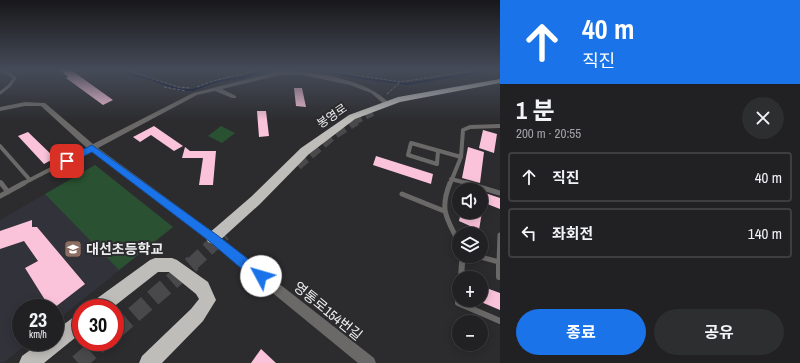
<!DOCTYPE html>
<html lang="ko">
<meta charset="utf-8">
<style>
:root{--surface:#212123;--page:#2d2e30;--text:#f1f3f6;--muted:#a2a3a6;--line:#3e3e41;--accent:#1a73e8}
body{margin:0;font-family:"Archivo Narrow","Noto Sans KR",sans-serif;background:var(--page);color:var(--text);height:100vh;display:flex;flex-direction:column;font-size:15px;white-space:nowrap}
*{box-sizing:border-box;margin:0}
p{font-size:13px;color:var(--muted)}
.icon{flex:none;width:22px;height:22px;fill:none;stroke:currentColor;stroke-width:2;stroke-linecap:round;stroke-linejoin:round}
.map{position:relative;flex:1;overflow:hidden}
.drawer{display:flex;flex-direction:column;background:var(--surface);width:300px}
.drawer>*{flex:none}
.top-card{background:#1a73e8;color:#fff;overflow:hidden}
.tools{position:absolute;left:452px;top:183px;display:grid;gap:8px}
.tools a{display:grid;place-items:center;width:36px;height:36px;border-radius:50%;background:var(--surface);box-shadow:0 2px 10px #0003,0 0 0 1px var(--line);font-size:20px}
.speed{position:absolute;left:12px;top:299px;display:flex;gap:8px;font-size:20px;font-weight:700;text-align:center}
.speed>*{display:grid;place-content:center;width:52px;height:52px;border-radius:50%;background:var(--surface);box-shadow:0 2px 10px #0003,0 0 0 1px var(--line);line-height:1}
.speed small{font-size:10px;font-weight:400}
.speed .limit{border:6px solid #d22;background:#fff;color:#111}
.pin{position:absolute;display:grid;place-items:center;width:34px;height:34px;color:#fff;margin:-17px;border-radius:8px;box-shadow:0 2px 6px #0006}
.me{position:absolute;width:44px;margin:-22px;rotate:309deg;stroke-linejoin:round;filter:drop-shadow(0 0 3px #0008)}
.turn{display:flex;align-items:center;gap:14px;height:84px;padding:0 16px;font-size:18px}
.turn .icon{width:52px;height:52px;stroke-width:2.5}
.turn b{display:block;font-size:28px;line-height:34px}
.round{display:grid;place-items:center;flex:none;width:42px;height:42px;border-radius:21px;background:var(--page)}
.head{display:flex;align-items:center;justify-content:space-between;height:68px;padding:0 16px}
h1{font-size:24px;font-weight:700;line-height:30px}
.cta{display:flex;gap:8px;margin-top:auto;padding:8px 16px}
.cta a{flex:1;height:46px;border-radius:24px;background:var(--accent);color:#fff;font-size:16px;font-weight:700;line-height:46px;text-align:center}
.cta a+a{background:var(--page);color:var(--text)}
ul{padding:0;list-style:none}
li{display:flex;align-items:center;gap:12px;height:50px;margin:0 8px 6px;padding:0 8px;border:2px solid var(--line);border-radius:4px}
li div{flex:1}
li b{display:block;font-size:15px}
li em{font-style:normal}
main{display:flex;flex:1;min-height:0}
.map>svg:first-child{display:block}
</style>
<main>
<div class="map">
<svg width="500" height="363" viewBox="0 0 500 363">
<rect width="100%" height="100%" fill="#2c2c2f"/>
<!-- built -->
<path fill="#32323b" d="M95,165L173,227L55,322V308H21V342H29L3,363H0V220Z"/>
<!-- green -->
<path fill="#2a5132" d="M221,126L235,133L222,143L208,136Z
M95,165L173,227L119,270L45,194Z"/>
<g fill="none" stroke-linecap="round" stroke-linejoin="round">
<!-- stream -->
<path stroke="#020e39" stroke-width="2" d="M122,70L126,73L150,79L181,90H193L214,82L243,77L268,70
M320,70L360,78L407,84L494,70"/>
</g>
<!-- building -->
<path fill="#fac3da" d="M60,70H71L113,100L103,105L66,78L68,77Z
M294,88H302L306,107L296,106Z
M257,111H266L269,136L259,137Z
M154,126L183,146L174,151L151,135L140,142L133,137Z
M483,130L497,134L494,153L479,148Z
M28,132L55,158L44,164L18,136Z
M185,147L190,151H216L213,185H199L203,158H182Z
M468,147L484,152L480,183L462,178Z
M376,156L433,174L431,184L373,165Z
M482,192L500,198V209L482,202Z
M461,212H482L479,230L459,221Z
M32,220V227H37L85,284L54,308H50L25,268L38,261L24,241L0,249V231Z
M481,286L500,293V310L481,302Z
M261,349L276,363H251Z"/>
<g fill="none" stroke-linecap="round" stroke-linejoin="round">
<!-- highway-tunnel-far3 -->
<path stroke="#49494c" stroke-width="8" stroke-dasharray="8 4.5" stroke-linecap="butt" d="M354,121L373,112"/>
<!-- highway-tunnel-far2 -->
<path stroke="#49494c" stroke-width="11" stroke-dasharray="11 5.5" stroke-linecap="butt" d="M297,165L332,135L356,120"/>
<!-- highway-tunnel-far1 -->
<path stroke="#49494c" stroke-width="14" stroke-dasharray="14 7" stroke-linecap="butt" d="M192,264L224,234"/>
<!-- highway-tunnel -->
<path stroke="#49494c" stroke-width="17" stroke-dasharray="17 8" stroke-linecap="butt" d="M115,331L193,263
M78,363L102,342"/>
<!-- path -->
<path stroke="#88888b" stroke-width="1" stroke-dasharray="3 1.5" stroke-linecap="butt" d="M126,70L178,87L191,88
M335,72L400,82L477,70
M164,87L186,91
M197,87L213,81L258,70
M387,94L400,82"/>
<!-- lane-far3 -->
<path stroke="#6a6968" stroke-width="3" d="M0,93L9,86L15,78L2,70"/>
<!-- lane-far2 -->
<path stroke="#6a6968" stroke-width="4" d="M0,146L30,180
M438,151L437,164L408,155L411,143L461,157
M451,179L470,184
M0,182L2,184
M22,184L92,148
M450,184L461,157L463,130L470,127L500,126"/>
<!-- lane-far1 -->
<path stroke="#6a6968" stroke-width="5" d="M1,183L8,192
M450,183C439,211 447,218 459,243
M466,183L500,193
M402,194L444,211
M0,196L24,183
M477,256L499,262
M462,264L463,256
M499,264L500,235"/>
<!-- lane -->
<path stroke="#6a6968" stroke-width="6" d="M499,277V263
M461,278L462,263
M459,295L458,303L500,321"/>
<!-- street -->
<path fill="#6a6968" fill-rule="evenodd" d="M280,71C312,71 369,79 390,104L389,105H385L371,93L350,85L302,75H280L222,89L236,96V98H232L215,91L197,95L98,148L217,235L374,358L376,363H358L209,241L89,150L41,106H25L0,111V107L25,102L45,103L93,144L193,93Z"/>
<!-- highway -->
<path fill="#bebdba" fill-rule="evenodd" d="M500,79V83L400,102L355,119L309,154L260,204L218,242L213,244L208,242L206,238L208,234L252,196L301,148L349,115L398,97Z
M155,258H172L177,260L208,282L216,300L203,321L162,363H139L142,356L191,309L199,299L196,294L169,272H158L112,308H90L92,302L150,260Z
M81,313V333L44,363H19L22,356L41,342H55V331L75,316Z"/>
</g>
<!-- sky -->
<linearGradient id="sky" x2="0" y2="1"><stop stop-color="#18181a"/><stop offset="0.58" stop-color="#454b58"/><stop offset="1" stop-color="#454b58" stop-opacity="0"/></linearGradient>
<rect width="500" height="121" fill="url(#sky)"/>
<!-- route -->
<path fill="#1a73e8" stroke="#114b97" d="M92,145L217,235L265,272L267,276L265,281L261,282L256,281L209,241L92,152L70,163H64L63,161L64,159Z"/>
<!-- icons -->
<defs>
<symbol id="school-square" viewBox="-11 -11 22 22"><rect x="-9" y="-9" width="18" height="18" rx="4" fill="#8d6e63" stroke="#2c2c2f"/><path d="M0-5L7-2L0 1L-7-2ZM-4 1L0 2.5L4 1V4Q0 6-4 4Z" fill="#fff"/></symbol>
</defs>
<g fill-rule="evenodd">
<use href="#school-square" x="63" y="239" width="20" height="20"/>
</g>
<g text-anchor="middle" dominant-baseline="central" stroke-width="4" stroke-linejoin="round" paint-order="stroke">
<!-- street labels -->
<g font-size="12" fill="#efeff1" stroke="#2c2c2f">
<text transform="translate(332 116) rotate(-34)">봉영로</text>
</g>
<!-- near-poi labels -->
<g font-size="14" font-weight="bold" fill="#efeff1" stroke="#2c2c2f" text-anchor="start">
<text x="86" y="249">대선초등학교</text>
</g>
<!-- near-street labels -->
<g font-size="14" fill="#efeff1" stroke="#2c2c2f">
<text transform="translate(328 311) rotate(39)">영통로154번길</text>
</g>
</g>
</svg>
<div class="tools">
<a><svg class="icon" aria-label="sound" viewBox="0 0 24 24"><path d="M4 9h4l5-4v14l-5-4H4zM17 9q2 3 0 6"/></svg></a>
<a><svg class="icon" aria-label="layers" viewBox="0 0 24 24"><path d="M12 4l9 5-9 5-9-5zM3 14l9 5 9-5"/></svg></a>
<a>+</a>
<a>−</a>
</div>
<div class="speed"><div>23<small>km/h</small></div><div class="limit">30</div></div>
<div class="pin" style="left:67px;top:161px;background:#d93025"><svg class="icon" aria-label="arrive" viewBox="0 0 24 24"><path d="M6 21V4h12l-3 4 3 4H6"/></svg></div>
<svg class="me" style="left:261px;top:276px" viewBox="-20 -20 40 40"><circle r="19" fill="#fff"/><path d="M0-13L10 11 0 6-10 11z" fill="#1a73e8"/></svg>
</div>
<section class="drawer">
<div class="top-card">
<div class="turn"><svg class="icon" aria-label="ahead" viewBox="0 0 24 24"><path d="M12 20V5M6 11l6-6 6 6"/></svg><div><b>40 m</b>직진</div></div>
</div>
<div class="head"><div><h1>1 분</h1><p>200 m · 20:55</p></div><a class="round"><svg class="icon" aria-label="close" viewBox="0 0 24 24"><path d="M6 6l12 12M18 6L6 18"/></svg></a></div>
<ul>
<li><svg class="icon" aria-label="ahead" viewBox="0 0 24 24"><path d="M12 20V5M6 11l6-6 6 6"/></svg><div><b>직진</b></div><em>40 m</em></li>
<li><svg class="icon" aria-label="left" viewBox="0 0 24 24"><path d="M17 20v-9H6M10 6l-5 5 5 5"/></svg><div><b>좌회전</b></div><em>140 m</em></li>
</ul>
<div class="cta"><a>종료</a><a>공유</a></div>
</section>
</main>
